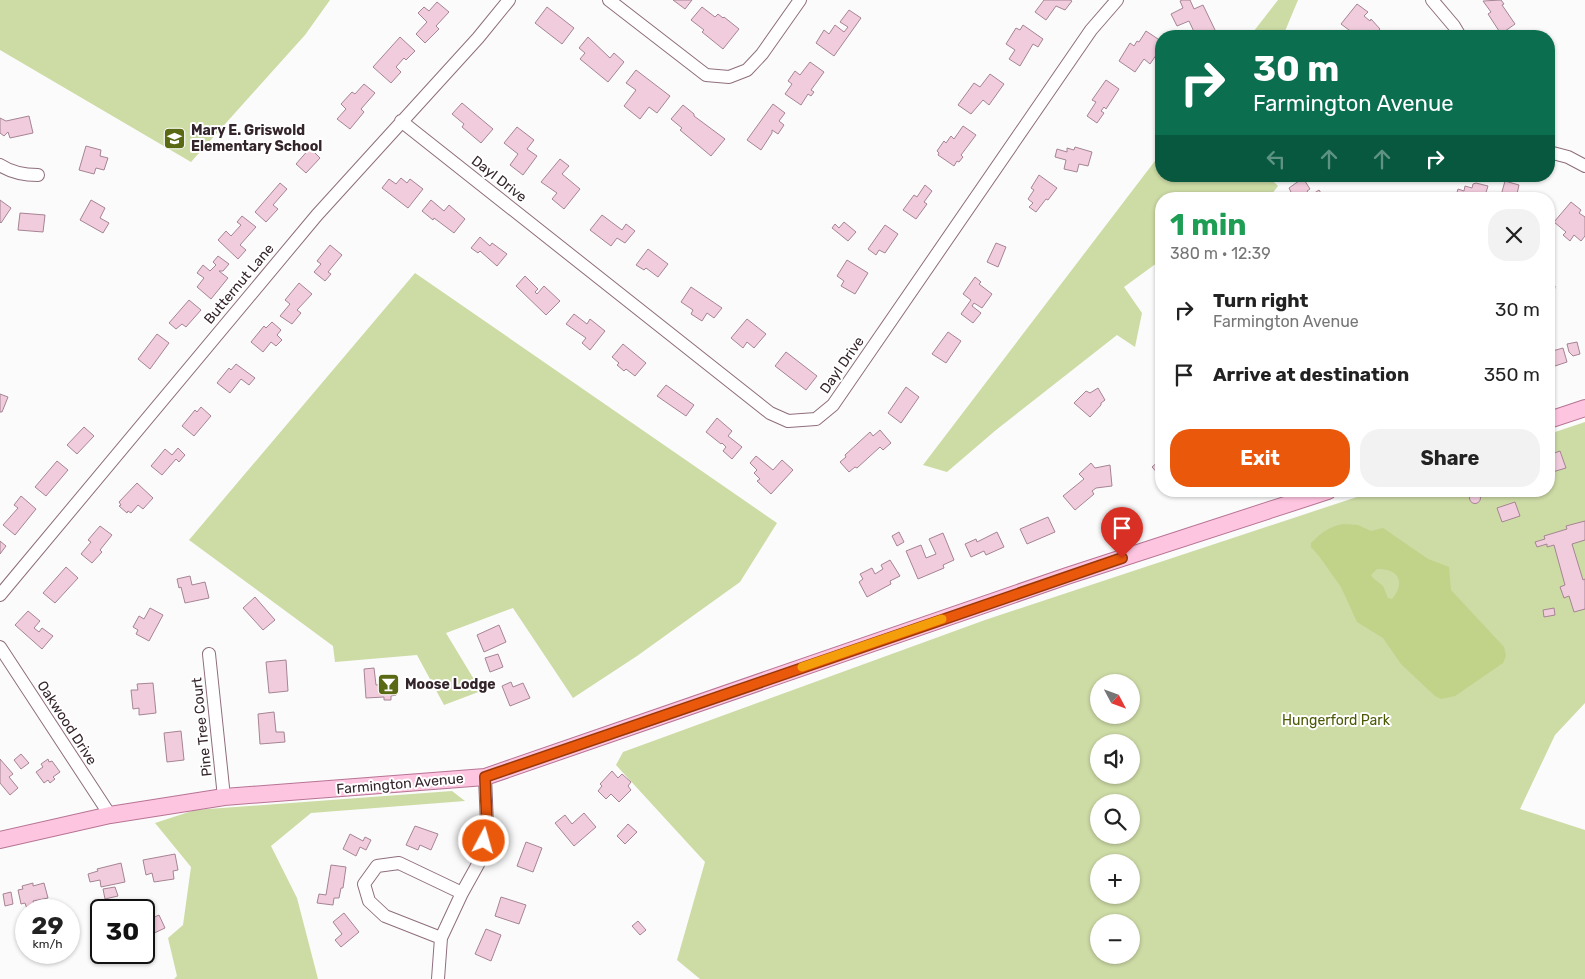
<!DOCTYPE html>
<meta charset="utf-8">
<style>
:root{--surface:#fff;--page:#f2f2f2;--text:#222;--muted:#767676;--accent:#ea580c}
body{margin:0;font-family:Rubik,sans-serif;background:var(--page);color:var(--text);height:100vh;display:flex;flex-direction:column;font-size:19px;white-space:nowrap}
*{box-sizing:border-box;margin:0}
p{font-size:16px;color:var(--muted)}
.icon{flex:none;width:28px;height:28px;fill:none;stroke:currentColor;stroke-width:2;stroke-linecap:round;stroke-linejoin:round}
.map{position:relative;flex:1;overflow:hidden}
.side{position:absolute;left:1155px;top:192px;width:400px;height:305px;display:flex;flex-direction:column;background:var(--surface);border-radius:20px;box-shadow:0 1px 4px #0004}
.side>*{flex:none}
.top-card{position:absolute;left:1155px;top:30px;width:400px;height:152px;border-radius:20px;box-shadow:0 1px 4px #0004;background:#0b6e4f;color:#fff;overflow:hidden}
.needle{width:32px;rotate:131deg}
.tools{position:absolute;left:1090px;top:674px;display:grid;gap:10px}
.tools a{display:grid;place-items:center;width:50px;height:50px;border-radius:50%;background:var(--surface);box-shadow:0 1px 4px #0004;font-size:25px}
.speed{position:absolute;left:15px;top:899px;display:flex;gap:10px;font-size:25px;font-weight:700;text-align:center}
.speed>*{display:grid;place-content:center;width:65px;height:65px;border-radius:50%;background:var(--surface);box-shadow:0 1px 4px #0004;line-height:1}
.speed small{font-size:12px;font-weight:400}
.speed .limit{border:2px solid #111;border-radius:8px;background:#fff;color:#111}
.pin{position:absolute;display:grid;place-items:center;width:42px;height:42px;color:#fff;margin:-51px -21px;border-radius:50% 50% 50% 0;rotate:-45deg;box-shadow:0 0 5px #0007}
.pin .icon{rotate:45deg}
.me{position:absolute;width:55px;margin:-28px;rotate:6deg;stroke-linejoin:round;filter:drop-shadow(0 0 4px #0008)}
.turn{display:flex;align-items:center;gap:18px;height:105px;padding:0 15px;font-size:22px}
.turn .icon{width:65px;height:65px;stroke-width:2.5}
.turn b{display:block;font-size:35px;line-height:42px}
.lanes{display:flex;align-items:center;height:48px;padding:0 15px;background:#0003;justify-content:center;gap:25px;direction:ltr}
.lanes .off{opacity:.35}
.round{display:grid;place-items:center;flex:none;width:52px;height:52px;border-radius:20px;background:var(--page)}
.head{display:flex;align-items:center;justify-content:space-between;height:85px;padding:0 15px}
h1{font-size:30px;font-weight:700;line-height:38px;color:#1e9e55}
.button{display:flex;gap:10px;margin-top:auto;padding:10px 15px}
.button a{flex:1;height:58px;border-radius:20px;background:var(--accent);color:#fff;font-size:20px;font-weight:700;line-height:58px;text-align:center}
.button a+a{background:var(--page);color:var(--text)}
ul{padding:0;list-style:none}
li{display:flex;align-items:center;gap:15px;height:65px;padding:0 15px}
li div{flex:1}
li b{display:block;font-size:19px}
li em{font-style:normal}
.map>svg:first-child{display:block}
</style>
<div class="map">
<svg width="1585" height="979" viewBox="0 0 1585 979">
<rect width="100%" height="100%" fill="#fbfbfb"/>
<!-- green -->
<path fill="#cddba5" fill-rule="evenodd" d="M0,0H330L305,35L191,162L0,50Z
M1278,0H1298L1283,36H1250Z
M1161,153V176H1268L1278,186L1268,199H1161V260L1124,287L1142,313L1135,347L1117,335L996,430L947,472L923,465Z
M415,273L777,523L740,582L637,656L573,698L513,608L446,633L481,691L444,705L417,655L335,662L333,646L189,540Z
M1585,422V703L1555,735L1520,809L1585,830V979H700L677,960L705,862L616,765L623,752L985,620L1375,491H1549V434ZM1099,682H1131V715H1099ZM1099,742H1131V775H1099ZM1099,802H1131V835H1099ZM1099,862H1131V895H1099ZM1099,922H1131V955H1099Z
M452,791L465,801L311,813L271,846L297,898L318,979H174L177,976L168,938L183,925L191,867L155,823L195,810Z"/>
<!-- water -->
<path fill="#c0d389" fill-rule="evenodd" d="M1343,524L1358,525L1371,531L1383,528L1428,559L1449,567L1451,590L1504,647L1506,656L1503,663L1455,696L1441,699L1435,696L1401,664L1383,638L1357,622L1341,587L1319,556L1311,547V543C1321,533 1330,526 1343,524ZM1377,569C1399,568 1406,583 1392,599L1388,598L1383,586L1373,578L1371,575Z"/>
<!-- building -->
<path fill="#f1ccdd" stroke="#a68493" d="M673,0H692L685,9Z
M1044,0H1070L1072,1L1065,10L1056,6L1046,20L1035,12Z
M1182,0H1190L1194,9L1203,5L1216,32L1210,35L1209,32L1200,36H1196L1189,21L1177,26L1171,14L1183,8L1180,1Z
M1501,0L1504,4L1502,5L1515,24L1501,34L1488,14L1491,12L1483,1Z
M437,2L449,12L436,26L439,29L425,43L416,34L427,22L418,13L424,7L429,11Z
M1357,4L1368,12L1364,16L1370,21L1371,19L1380,29L1374,36H1357L1341,24Z
M547,7L574,28L562,44L535,23Z
M702,7L715,17L718,14L723,18L724,17L739,29L723,49L702,32L704,30L691,20Z
M849,10L861,18L834,56L816,43L824,30L829,34L835,25L844,32L848,27L840,22Z
M1023,25L1043,39L1038,47L1033,44L1020,66L1009,59L1015,50L1006,44L1016,28L1020,30Z
M1146,31L1161,41V48L1150,64L1144,59L1135,72L1119,61L1130,43L1134,46L1137,41L1139,42Z
M400,37L415,51L406,60L404,58L396,67L401,72L391,83L373,67Z
M588,37L610,58L614,53L624,62L608,82L580,59L585,53L579,48Z
M810,62L824,72L811,90L814,92L811,96L808,94L801,105L785,94L792,84L788,81L795,71L800,75Z
M636,70L670,96L657,113L649,107L640,119L624,106L636,90L626,83Z
M990,74L1004,84L989,105L983,100L971,114L958,105L974,83L980,87Z
M1106,80L1119,89L1106,109L1104,107L1101,111L1104,113L1097,123L1087,116L1096,102L1092,100Z
M364,84L375,93L361,109L364,112L350,129L337,119L346,109L341,104L352,92L355,94Z
M462,103L493,129L481,143L462,127L464,124L452,114Z
M773,104L785,113L779,121L784,125L778,134L772,130V133L761,150L747,140Z
M683,105L694,114V116L725,139L711,156L680,130L682,128L671,119Z
M29,116L33,133L10,138L8,132L4,136L0,133V118L6,121Z
M963,126L976,135L961,155L963,157L959,162L957,161L954,166L938,155L939,153L937,151L944,141L946,143L951,136L954,139Z
M517,127L534,140L527,149L537,156L523,175L510,165L518,154L504,143Z
M86,146L101,150L100,156L108,158L104,170L96,168L94,174L79,170Z
M1075,147L1092,152L1088,166L1079,164L1077,172L1064,169L1066,160L1055,157L1057,149L1067,152V148L1074,150Z
M310,148L320,158L306,173L296,164Z
M560,159L569,166L562,174L580,189L564,209L552,199L557,193L541,182Z
M1039,175L1057,188L1048,200L1046,199L1036,212L1029,207L1033,203L1028,199L1034,190L1031,188Z
M401,178L407,183L410,179L423,189L408,208L382,188L389,179L396,184Z
M1303,178L1310,189L1307,191L1310,196L1319,190L1325,199H1291L1288,194L1291,192L1289,188Z
M1505,181L1519,185L1517,194L1535,199L1536,194L1541,196L1540,199H1500Z
M280,183L287,189L273,205L278,209L266,222L255,212Z
M1476,183L1488,186L1484,199H1455L1458,189L1464,191L1465,186L1472,188L1473,184Z
M925,185L932,191L924,202L927,204L916,219L903,210L914,195L917,197Z
M0,200L11,208L1,223L0,222Z
M91,200L105,208L100,218L109,223L103,233L80,220Z
M431,200L444,211L449,205L465,219L454,233L434,218L433,220L422,211Z
M1571,202L1581,210L1579,213L1585,217V236L1581,241L1574,235L1570,241L1563,235L1566,232L1554,222Z
M20,213L45,215L43,232L18,230Z
M602,215L622,230L626,224L635,231L625,243L617,238L611,246L590,230Z
M242,216L256,227L240,245L246,250L238,259L218,240L226,231L231,236L241,225L237,222Z
M844,222L856,232L848,241L832,228L835,224L839,228Z
M885,225L898,234L885,253L879,250L876,255L868,249Z
M480,237L490,246L492,243L507,254L497,266L480,251L478,253L471,248Z
M996,243L1006,247L998,267L987,262Z
M330,245L342,255L328,272L331,274L325,281L314,272L321,264L317,261Z
M648,249L668,264L658,277L646,268L644,270L636,265Z
M218,256L229,264L223,271H219L228,278L211,299L197,287L204,278L197,273L203,265L210,271L216,265L213,262Z
M847,260L868,273L855,294L841,286L844,281L837,276Z
M525,276L538,289L535,292L537,294L544,286L560,301L546,315L516,286Z
M975,277L981,282L979,284L992,294L982,308L974,303L972,306L981,313L973,323L961,314L971,300L963,294Z
M299,283L312,294L297,310L301,313L292,324L280,316L290,304L285,300Z
M1549,285L1555,286L1554,293H1549Z
M691,287L722,308L714,318L707,313L702,321L691,314L693,310L681,302Z
M189,300L201,310L186,327L182,324L176,329L169,323Z
M574,314L587,324L590,319L605,331L590,350L582,343L586,338L566,324Z
M747,319L766,334L754,348L747,342L743,348L731,338Z
M272,322L281,330L277,335L282,340L276,346L271,342L263,352L251,342L264,326L266,328Z
M948,332L961,341L946,363L932,354Z
M157,334L169,343L150,369L138,359Z
M1577,342L1580,354L1573,356L1569,352L1567,344Z
M623,344L646,363L635,376L626,369L624,371L617,365L619,363L612,357Z
M1563,348L1567,362L1549,368V352Z
M786,352L817,376L806,390L775,366Z
M236,364L255,378L249,385L241,379L230,393L217,383L229,368L231,370Z
M666,385L694,405L686,416L657,396Z
M906,387L919,397L901,423L888,413Z
M1098,388L1105,400L1101,403V405L1090,417L1074,403L1086,391L1090,393Z
M0,394L8,397L2,412H0Z
M201,407L211,416L194,436L182,426L195,410L197,412Z
M717,418L732,431L728,436L742,447L732,459L723,451L726,447L722,443L721,444L706,432Z
M84,427L94,436L77,454L67,445Z
M880,430L891,443L883,450L880,447L857,468L855,467L849,472L840,462L846,457L845,455L870,432L873,436Z
M178,448L185,455L179,462L176,459L162,475L151,466L165,449L172,455Z
M1560,451L1566,468L1549,473V455Z
M756,456L773,470L782,460L793,470L771,494L757,481L760,479L754,473L757,470L750,463Z
M1161,459V477L1152,467Z
M57,461L68,470L46,496L35,487Z
M1091,463L1095,468L1110,465L1112,486L1096,488L1092,491L1094,494L1075,510L1063,496L1084,479L1079,474Z
M137,483L153,498L143,509L138,505L131,513L128,511L127,513L119,506L121,505L119,502Z
M1469.5 498a5.5 5.5 0 1 1 11 0a5.5 5.5 0 1 1-11 0Z
M21,496L36,509L15,535L3,525L18,508L14,505Z
M1515,502L1520,516L1502,522L1497,508Z
M1048,517L1055,532L1027,544L1020,529Z
M1585,521V540L1572,544L1583,580L1585,579V609L1574,612L1569,596L1564,598L1560,587L1565,585L1554,545L1547,547V544L1537,547L1535,542L1545,539L1544,536L1567,529L1566,526Z
M100,526L112,535L100,550L102,552L92,563L81,554L91,542L88,540Z
M899,532L904,542L897,546L892,536Z
M997,532L1004,547L986,555L984,551L971,557L965,544L976,539L977,542Z
M943,533L954,560L943,565L944,568L918,579L906,551L921,545L926,558L936,554L929,539Z
M0,541L6,546L0,554Z
M890,560L900,576L890,581L891,584L867,597L859,582L863,579L860,574L872,568L875,574L883,569L881,565Z
M66,567L78,578L55,603L43,593Z
M190,576L192,585L205,582L209,598L185,603L181,587L179,588L177,579Z
M255,597L275,620L263,630L243,608Z
M150,608L163,615L149,641L136,634L138,630L133,627L139,616L144,619Z
M1554,608L1555,615L1544,617L1543,610Z
M28,611L40,621L34,628L39,632L42,628L53,636L42,649L15,625Z
M499,625L506,642L484,652L477,635Z
M498,654L503,667L490,672L485,658Z
M286,660L288,691L269,693L266,662Z
M374,668L376,685L389,684V680L395,679L396,695L391,696V700H384V697L366,698L364,669Z
M511,682L513,687L523,683L530,698L510,706L502,686Z
M153,683L156,713L139,715V708L133,709L131,690H138L137,684Z
M274,712L276,732H284L285,742L260,744L258,714Z
M181,731L184,760L167,762L164,733Z
M21,754L29,763L21,769L14,760Z
M0,759L13,774L9,777L18,788L10,795L0,783Z
M48,759L49,762L52,761L60,772L53,777L55,779L50,783L48,780L44,783L36,772L43,767L41,764Z
M612,771L618,778L622,774L631,782L628,786L631,790L619,802L611,794L606,799L598,791L602,786L600,784Z
M584,813L596,827L574,846L555,823L565,815L572,824Z
M628,824L637,832L625,844L617,836Z
M415,826L438,834L431,850L420,845L418,850L406,845Z
M350,834L363,841L365,837L371,840L366,850L360,847L356,856L343,849Z
M526,842L542,848L533,872L517,866Z
M175,854L178,870L173,871L174,879L154,882L152,873L146,875L143,860Z
M121,863L125,882L101,887L100,880L90,882L88,874L98,871L97,869Z
M331,865L346,867L343,888H341L339,898H334L333,905L317,903L319,894L326,895Z
M33,883V886L44,883L48,898L33,901L35,907L27,909L25,903L21,904L18,890L23,889L22,886Z
M115,887L118,896L105,899L103,889Z
M11,892L13,904L5,906L3,894Z
M501,897L526,905L519,924L495,916Z
M344,913L359,932L341,947L335,940L342,934L333,922Z
M159,915L165,928L150,935L144,922Z
M638,921L646,930L640,935L632,926Z
M486,929L501,935L491,961L475,954Z"/>
<g fill="none" stroke-linecap="round" stroke-linejoin="round">
<defs>
<path id="minor" d="M609,0L706,75L729,77L747,70L762,54L800,0
M1432,0L1454,26L1460,36
M401,121L770,413L788,421L816,419L833,405L1091,30L1117,0
M1549,152L1568,157L1585,166
M0,165C12,173 24,175 38,175
M0,595L317,215L478,38L509,0
M0,647L110,815
M209,654L224,797
M441,938L385,916L369,901L364,884L377,866L399,863L462,893
M438,979L441,938L462,893L482,857L487,825L485,777"/>
<path id="major" d="M1549,420L1585,408
M0,840L110,815L224,797L485,777L1067,576L1328,491"/>
</defs>
<!-- minor casing -->
<use href="#minor" stroke="#8f6e7d" stroke-width="14"/>
<!-- major casing -->
<use href="#major" stroke="#b77494" stroke-width="18"/>
<!-- minor -->
<use href="#minor" stroke="#fff" stroke-width="12"/>
<!-- major -->
<use href="#major" stroke="#fec5e1" stroke-width="16"/>
</g>
<g fill="none" stroke-linecap="round" stroke-linejoin="round">
<defs>
<path id="route" d="M484,841L487,825L485,777L1122,558"/>
</defs>
<!-- route casing -->
<use href="#route" stroke="#983908" stroke-width="12"/>
<!-- route -->
<use href="#route" stroke="#ea580c" stroke-width="9"/>
<!-- slow -->
<path stroke="#f59e0b" stroke-width="9" d="M802,667L942,619"/>
</g>
<!-- icons -->
<defs>
<symbol id="school-square" viewBox="-11 -11 22 22"><rect x="-9" y="-9" width="18" height="18" rx="4" fill="#5a6913" stroke="#fff"/><path d="M0-5L7-2L0 1L-7-2ZM-4 1L0 2.5L4 1V4Q0 6-4 4Z" fill="#fff"/></symbol>
<symbol id="bar-square" viewBox="-11 -11 22 22"><rect x="-9" y="-9" width="18" height="18" rx="4" fill="#5a6913" stroke="#fff"/><path d="M-6-5H6L.8 .8V4.5H3.5V6h-7V4.5H-.8V.8Z" fill="#fff"/></symbol>
</defs>
<g fill-rule="evenodd">
<use href="#school-square" x="162" y="126" width="25" height="25"/>
<use href="#bar-square" x="376" y="672" width="25" height="25"/>
</g>
<g text-anchor="middle" dominant-baseline="central" stroke-width="4" stroke-linejoin="round" paint-order="stroke">
<!-- poi labels -->
<g font-size="14" font-weight="bold" fill="#33252b" stroke="#fff" text-anchor="start">
<text x="191" y="130">Mary E. Griswold<tspan x="191" dy="16">Elementary School</tspan></text>
<text x="405" y="684">Moose Lodge</text>
</g>
<!-- street labels -->
<g font-size="14" fill="#33252b" stroke="#fff">
<text transform="translate(499 179) rotate(38)">Dayl Drive</text>
<text transform="translate(239 284) rotate(-50)">Butternut Lane</text>
<text transform="translate(842 365) rotate(-55)">Dayl Drive</text>
<text transform="translate(67 723) rotate(57)">Oakwood Drive</text>
<text transform="translate(202 727) rotate(-96)">Pine Tree Court</text>
<text transform="translate(400 784) rotate(-5)">Farmington Avenue</text>
</g>
<!-- park labels -->
<g font-size="14" fill="#4c5a04" stroke="#fff">
<text x="1336" y="720">Hungerford Park</text>
</g>
</g>
</svg>
<div class="tools">
<a><svg class="needle" viewBox="-14 -14 28 28"><path d="M0-13l5 13h-10z" fill="#e53935"/><path d="M0 13l5-13h-10z" fill="#767676"/></svg></a>
<a><svg class="icon" aria-label="sound" viewBox="0 0 24 24"><path d="M4 9h4l5-4v14l-5-4H4zM17 9q2 3 0 6"/></svg></a>
<a><svg class="icon" aria-label="search" viewBox="0 0 24 24"><circle cx="10" cy="10" r="6"/><path d="M15 15l6 6"/></svg></a>
<a>+</a>
<a>−</a>
</div>
<div class="speed"><div>29<small>km/h</small></div><div class="limit">30</div></div>
<div class="pin" style="left:1122px;top:558px;background:#d93025"><svg class="icon" aria-label="arrive" viewBox="0 0 24 24"><path d="M6 21V4h12l-3 4 3 4H6"/></svg></div>
<svg class="me" style="left:484px;top:841px" viewBox="-20 -20 40 40"><circle r="17" fill="#ea580c" stroke="#fff" stroke-width="3"/><path d="M0-11L8 9 0 5-8 9z" fill="#fff"/></svg>
<div class="top-card">
<div class="turn"><svg class="icon" aria-label="right" viewBox="0 0 24 24"><path d="M7 20v-9h11M14 6l5 5-5 5"/></svg><div><b>30 m</b>Farmington Avenue</div></div>
<div class="lanes"><svg class="icon off" aria-label="left" viewBox="0 0 24 24"><path d="M17 20v-9H6M10 6l-5 5 5 5"/></svg><svg class="icon off" aria-label="ahead" viewBox="0 0 24 24"><path d="M12 20V5M6 11l6-6 6 6"/></svg><svg class="icon off" aria-label="ahead" viewBox="0 0 24 24"><path d="M12 20V5M6 11l6-6 6 6"/></svg><svg class="icon" aria-label="right" viewBox="0 0 24 24"><path d="M7 20v-9h11M14 6l5 5-5 5"/></svg></div>
</div>
<section class="side">
<div class="head"><div><h1>1 min</h1><p>380 m · 12:39</p></div><a class="round"><svg class="icon" aria-label="close" viewBox="0 0 24 24"><path d="M6 6l12 12M18 6L6 18"/></svg></a></div>
<ul>
<li><svg class="icon" aria-label="right" viewBox="0 0 24 24"><path d="M7 20v-9h11M14 6l5 5-5 5"/></svg><div><b>Turn right</b><p>Farmington Avenue</p></div><em>30 m</em></li>
<li><svg class="icon" aria-label="arrive" viewBox="0 0 24 24"><path d="M6 21V4h12l-3 4 3 4H6"/></svg><div><b>Arrive at destination</b></div><em>350 m</em></li>
</ul>
<div class="button"><a>Exit</a><a>Share</a></div>
</section>
</div>
